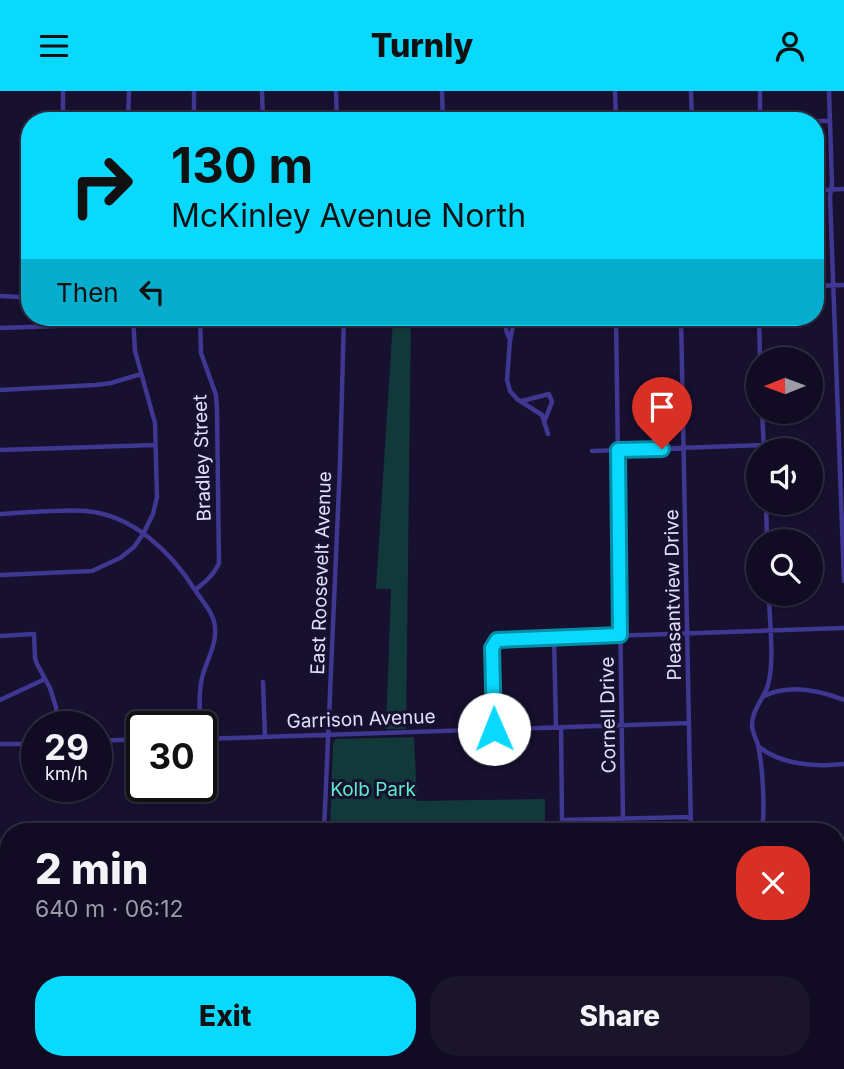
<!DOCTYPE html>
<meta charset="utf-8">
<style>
:root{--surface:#110c23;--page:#1a152b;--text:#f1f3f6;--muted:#9c9ba6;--line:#302c41;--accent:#09d9ff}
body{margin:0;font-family:Inter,sans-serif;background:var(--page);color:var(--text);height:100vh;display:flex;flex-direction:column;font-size:26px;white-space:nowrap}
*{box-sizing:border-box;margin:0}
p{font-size:23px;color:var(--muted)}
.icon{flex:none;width:38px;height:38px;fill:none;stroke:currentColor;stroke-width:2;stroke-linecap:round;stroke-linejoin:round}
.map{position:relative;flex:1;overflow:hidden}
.panel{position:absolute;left:0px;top:732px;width:845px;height:247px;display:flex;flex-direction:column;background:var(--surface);border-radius:28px 28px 0 0;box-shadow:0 2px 5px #0004,0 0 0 2px var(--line)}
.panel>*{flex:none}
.hud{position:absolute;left:21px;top:21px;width:803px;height:214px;border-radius:28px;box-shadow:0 2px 5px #0004,0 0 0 2px var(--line);background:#09d9ff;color:#111;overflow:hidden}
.needle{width:46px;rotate:269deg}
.tools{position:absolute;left:746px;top:256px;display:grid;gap:14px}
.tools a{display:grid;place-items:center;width:77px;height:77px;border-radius:50%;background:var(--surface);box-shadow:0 2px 5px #0004,0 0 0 2px var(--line);font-size:35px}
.speed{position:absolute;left:21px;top:620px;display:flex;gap:14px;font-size:35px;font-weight:700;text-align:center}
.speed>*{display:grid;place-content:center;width:91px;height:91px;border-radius:50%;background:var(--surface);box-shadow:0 2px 5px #0004,0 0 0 2px var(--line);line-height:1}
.speed small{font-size:18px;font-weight:400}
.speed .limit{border:4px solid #111;border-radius:10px;background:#fff;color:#111}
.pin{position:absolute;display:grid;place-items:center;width:60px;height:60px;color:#fff;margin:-72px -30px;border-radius:50% 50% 50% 0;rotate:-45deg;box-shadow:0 0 7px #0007}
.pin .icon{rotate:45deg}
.me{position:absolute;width:77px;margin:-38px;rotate:359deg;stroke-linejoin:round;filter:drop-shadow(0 0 5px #0008)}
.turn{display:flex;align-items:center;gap:24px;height:147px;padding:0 35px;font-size:32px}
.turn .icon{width:91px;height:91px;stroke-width:2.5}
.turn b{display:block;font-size:49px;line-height:60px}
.then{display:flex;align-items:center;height:66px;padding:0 35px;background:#0003;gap:14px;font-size:26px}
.round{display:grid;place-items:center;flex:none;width:74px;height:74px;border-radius:28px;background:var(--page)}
.overview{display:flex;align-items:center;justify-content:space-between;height:119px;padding:0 35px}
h1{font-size:42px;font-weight:800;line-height:52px}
.action{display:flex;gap:14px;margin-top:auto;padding:14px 35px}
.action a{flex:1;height:80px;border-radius:28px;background:var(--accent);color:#111;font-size:28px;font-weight:800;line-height:80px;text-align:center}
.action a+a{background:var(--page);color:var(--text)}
header{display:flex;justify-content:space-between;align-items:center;height:91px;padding:0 35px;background:var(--accent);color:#111;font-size:32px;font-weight:800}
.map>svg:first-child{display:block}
</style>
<header><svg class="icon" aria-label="menu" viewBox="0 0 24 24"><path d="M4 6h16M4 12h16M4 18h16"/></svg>Turnly<svg class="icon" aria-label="person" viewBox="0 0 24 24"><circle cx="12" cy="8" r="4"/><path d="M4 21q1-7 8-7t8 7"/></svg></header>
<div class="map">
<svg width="844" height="978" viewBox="0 0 844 978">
<rect width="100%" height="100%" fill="#17102f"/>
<!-- green -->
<path fill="#123939" d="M411,226L406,638H386L391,498H376L393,228Z
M414,646L417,710L545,708V734H558V740H330L333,652L336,648Z
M122,970H175V978H127Z
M314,970H578V978H313Z"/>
<!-- water -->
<path fill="#061e51" d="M188,970H249V978H196L193,977Z
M433,970H476L479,978H432Z"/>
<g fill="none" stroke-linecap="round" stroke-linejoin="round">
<!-- street -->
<path stroke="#3f3791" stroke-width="4.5" d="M262,0L263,30
M336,0L337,30
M442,0L443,30
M615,0L616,30
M691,0L692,30
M760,0V30
M829,0L832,93L830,105L844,490
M63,30V0
M128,30L129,0
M194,30V0
M816,30H830
M816,99L844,98
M816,195L844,194
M0,205L20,206L24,202L23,192
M68,226V234
M506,226V239L510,249L513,235V226
M616,226L623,728
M681,226L691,740
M759,226L760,268
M0,237L314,226
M510,249L507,289L510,300L517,308L542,324L548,343
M0,299L96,294L111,292L141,283
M522,310L549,303L552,311L545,329
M762,320L764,359
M0,359L155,354
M592,360L764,354
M766,411L767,450
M0,423C28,422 58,418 86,420C133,424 171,461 195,499C202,510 214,522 215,536C217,554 206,570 202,587C198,603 200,619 200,635
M0,484L92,480L120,467L134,456L143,443L153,423L157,406L155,332L135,260L133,226
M195,499C205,491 214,484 219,472L217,320L216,304L201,262L200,226
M0,545L34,543L35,567L37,573L50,597L56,616L57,635
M554,547L556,636
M263,591L265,645
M764,605C789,593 819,599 844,609
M0,609L45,588
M561,636L562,729L690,726
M494,638L492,557L497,549L844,537
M201,648L689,632
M96,650L142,648
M0,653H37
M758,655C780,674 817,676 844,673
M324,740L340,373L344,226
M762,740C765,718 763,677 758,654C756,647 752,641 752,634C752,619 764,607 768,594C775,569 769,529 769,502
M836,748H844
M836,871H844
M836,923H844
M617,970V978
M695,970V978
M307,978L308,970"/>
</g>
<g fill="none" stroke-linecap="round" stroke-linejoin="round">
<defs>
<path id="route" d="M494,638L492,557L497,549L620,544L618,359L662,358"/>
</defs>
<!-- route casing -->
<use href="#route" stroke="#068da6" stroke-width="18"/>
<!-- route -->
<use href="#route" stroke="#09d9ff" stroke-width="12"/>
</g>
<g text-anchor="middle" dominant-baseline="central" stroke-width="6" stroke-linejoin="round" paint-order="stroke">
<!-- street labels -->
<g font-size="19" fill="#e3ddff" stroke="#17102f">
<text transform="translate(202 367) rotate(-92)">Bradley Street</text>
<text transform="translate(321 482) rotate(-88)">East Roosevelt Avenue</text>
<text transform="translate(673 504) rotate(-91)">Pleasantview Drive</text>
<text transform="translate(608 624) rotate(-91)">Cornell Drive</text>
<text transform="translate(361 628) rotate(-2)">Garrison Avenue</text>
</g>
<!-- park labels -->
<g font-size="19" fill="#5eebcf" stroke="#17102f">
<text x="373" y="698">Kolb Park</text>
</g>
</g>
</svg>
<div class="tools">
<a><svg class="needle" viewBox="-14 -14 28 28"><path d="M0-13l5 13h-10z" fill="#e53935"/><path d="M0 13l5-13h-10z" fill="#9c9ba6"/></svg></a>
<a><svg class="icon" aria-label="sound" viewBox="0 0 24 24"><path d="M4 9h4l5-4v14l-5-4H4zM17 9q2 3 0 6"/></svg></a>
<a><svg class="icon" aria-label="search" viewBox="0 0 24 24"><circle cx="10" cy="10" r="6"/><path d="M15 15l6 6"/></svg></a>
</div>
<div class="speed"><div>29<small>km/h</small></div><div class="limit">30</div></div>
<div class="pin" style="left:662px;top:358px;background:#d93025"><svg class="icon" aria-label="arrive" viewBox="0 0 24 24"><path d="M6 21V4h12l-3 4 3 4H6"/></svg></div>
<svg class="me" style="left:494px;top:638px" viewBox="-20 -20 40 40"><circle r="19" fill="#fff"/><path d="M0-13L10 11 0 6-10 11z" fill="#09d9ff"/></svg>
<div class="hud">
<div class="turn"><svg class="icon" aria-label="right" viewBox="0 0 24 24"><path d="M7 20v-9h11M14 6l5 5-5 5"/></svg><div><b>130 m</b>McKinley Avenue North</div></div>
<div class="then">Then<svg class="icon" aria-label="left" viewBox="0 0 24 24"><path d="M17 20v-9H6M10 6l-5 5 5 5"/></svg></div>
</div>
<section class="panel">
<div class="overview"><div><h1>2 min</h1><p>640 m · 06:12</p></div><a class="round" style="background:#d93025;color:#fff"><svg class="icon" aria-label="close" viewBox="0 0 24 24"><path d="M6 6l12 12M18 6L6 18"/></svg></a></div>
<div class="action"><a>Exit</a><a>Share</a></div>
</section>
</div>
